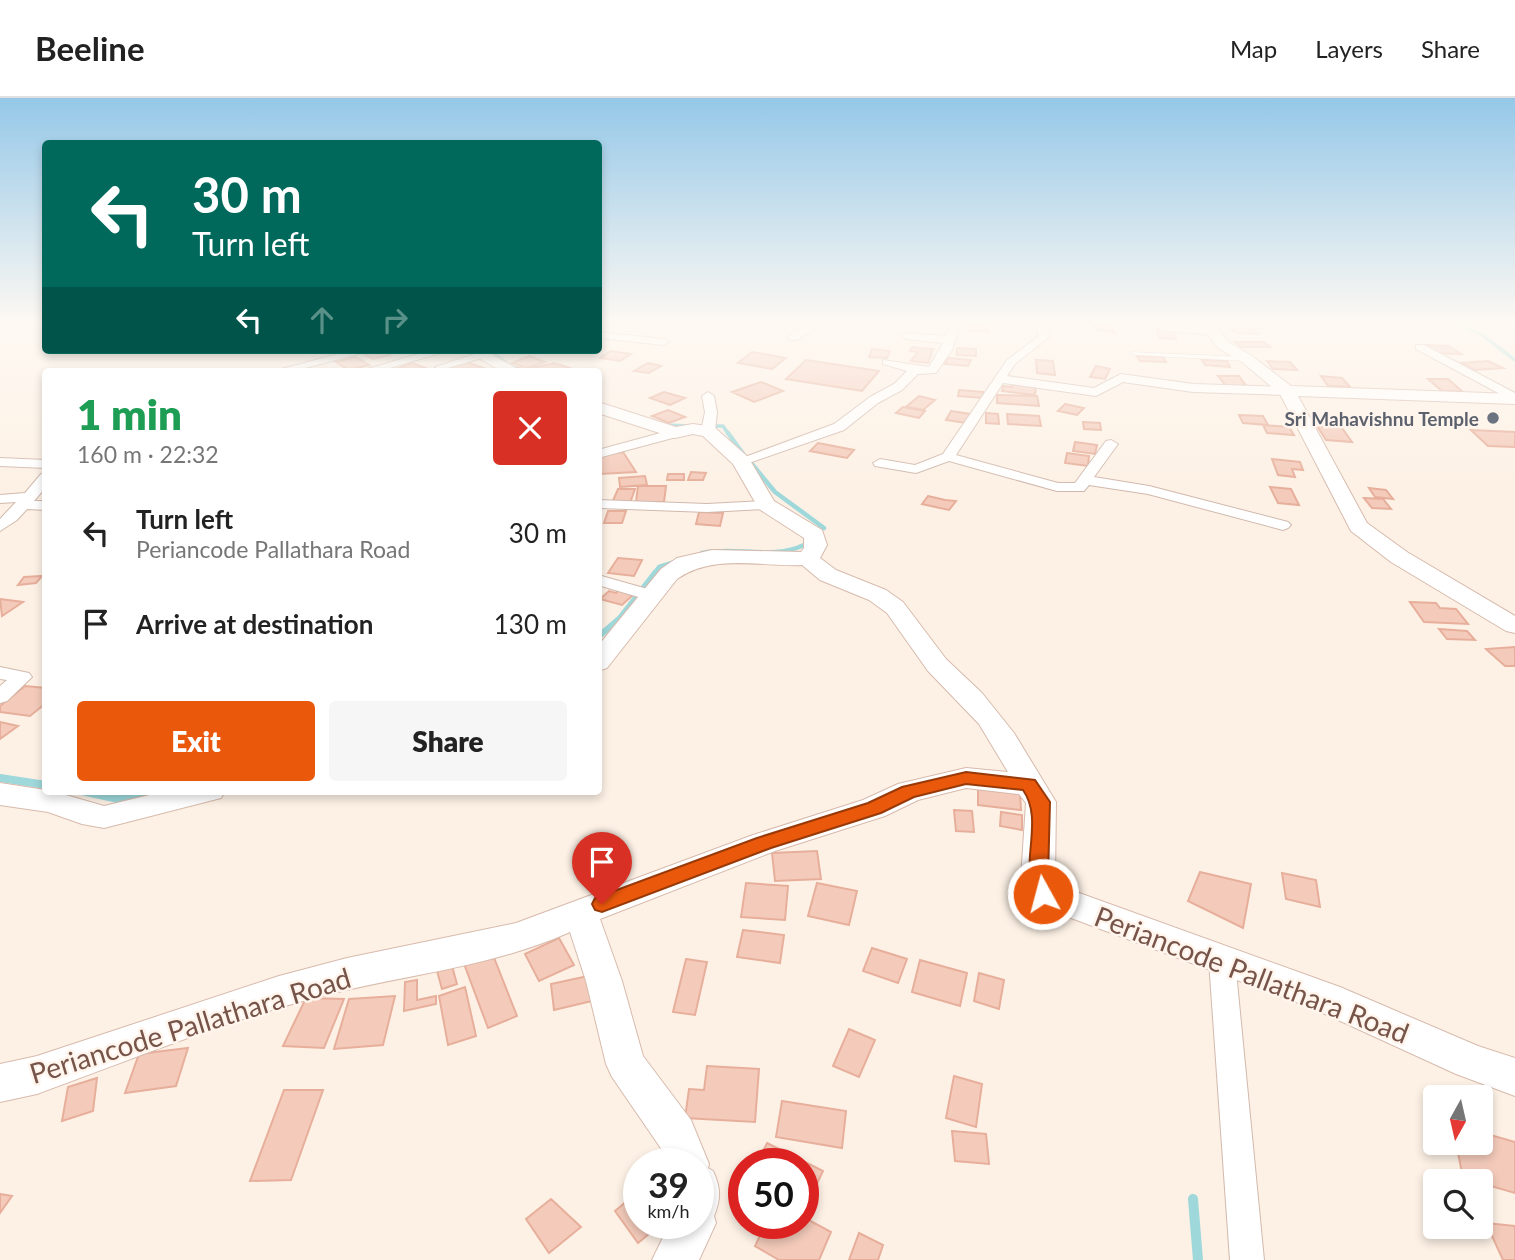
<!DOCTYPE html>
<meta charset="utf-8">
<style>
:root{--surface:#fff;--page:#f6f6f6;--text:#222;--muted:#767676;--line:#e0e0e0;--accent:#ea580c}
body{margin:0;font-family:Lato,sans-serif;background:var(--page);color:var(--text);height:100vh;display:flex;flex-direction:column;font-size:26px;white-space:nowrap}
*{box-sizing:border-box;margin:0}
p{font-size:23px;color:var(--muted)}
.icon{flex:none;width:38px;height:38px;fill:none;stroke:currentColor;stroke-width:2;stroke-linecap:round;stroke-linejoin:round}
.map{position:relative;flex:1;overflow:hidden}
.details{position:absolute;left:42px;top:270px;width:560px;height:427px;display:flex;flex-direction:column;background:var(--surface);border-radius:7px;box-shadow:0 4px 10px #0003}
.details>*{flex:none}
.hud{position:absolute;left:42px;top:42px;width:560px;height:214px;border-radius:7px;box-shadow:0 4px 10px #0003;background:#00695c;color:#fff;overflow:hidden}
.needle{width:46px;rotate:188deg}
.buttons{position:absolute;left:1423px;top:987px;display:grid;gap:14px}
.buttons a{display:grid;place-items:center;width:70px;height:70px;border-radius:7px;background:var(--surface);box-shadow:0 4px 10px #0003;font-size:35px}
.speed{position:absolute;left:623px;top:1050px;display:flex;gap:14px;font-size:35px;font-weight:700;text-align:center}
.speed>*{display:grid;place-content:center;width:91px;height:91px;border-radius:50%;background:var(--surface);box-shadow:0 4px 10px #0003;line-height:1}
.speed small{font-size:18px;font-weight:400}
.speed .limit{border:10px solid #d22;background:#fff;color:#111}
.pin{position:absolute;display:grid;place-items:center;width:60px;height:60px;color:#fff;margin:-72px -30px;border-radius:50% 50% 50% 0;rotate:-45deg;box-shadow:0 0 7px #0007}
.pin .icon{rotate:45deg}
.me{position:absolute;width:77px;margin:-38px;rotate:353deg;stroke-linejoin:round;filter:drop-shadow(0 0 5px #0008)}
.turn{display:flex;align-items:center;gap:24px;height:147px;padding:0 35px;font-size:32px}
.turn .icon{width:91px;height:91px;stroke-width:2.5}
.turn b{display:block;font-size:49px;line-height:60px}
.lanes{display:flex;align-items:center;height:66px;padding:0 35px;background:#0003;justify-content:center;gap:35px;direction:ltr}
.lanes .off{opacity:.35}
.round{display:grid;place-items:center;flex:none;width:74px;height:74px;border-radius:7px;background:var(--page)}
.headline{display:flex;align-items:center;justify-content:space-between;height:119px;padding:0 35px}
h1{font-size:42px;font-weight:800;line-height:52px;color:#1e9e55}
.action{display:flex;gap:14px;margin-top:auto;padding:14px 35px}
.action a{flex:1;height:80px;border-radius:7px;background:var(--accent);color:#fff;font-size:28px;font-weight:800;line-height:80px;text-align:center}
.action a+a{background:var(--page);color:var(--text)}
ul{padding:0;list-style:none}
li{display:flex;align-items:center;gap:21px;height:91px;padding:0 35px}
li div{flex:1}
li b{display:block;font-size:26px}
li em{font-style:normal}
header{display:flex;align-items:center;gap:42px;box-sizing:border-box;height:98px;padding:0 35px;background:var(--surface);border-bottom:2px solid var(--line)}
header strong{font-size:33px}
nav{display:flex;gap:38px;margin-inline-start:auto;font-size:24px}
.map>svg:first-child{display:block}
</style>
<header>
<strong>Beeline</strong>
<nav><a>Map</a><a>Layers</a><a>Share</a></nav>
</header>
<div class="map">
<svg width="1515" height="1162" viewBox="0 0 1515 1162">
<rect width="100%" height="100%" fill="#fdf1e5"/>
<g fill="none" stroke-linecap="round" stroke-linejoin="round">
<!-- stream-far4 -->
<path stroke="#9ed8da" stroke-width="3.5" d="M1457,225L1482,237L1515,262
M491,252L507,266L522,273
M664,327L691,328
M709,328H723L729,337"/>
<!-- stream-far3 -->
<path stroke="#9ed8da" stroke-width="4.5" d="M728,335L744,357
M752,366L775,394L824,430
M702,455C735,448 773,462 804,447
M653,477L659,469L675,464"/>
<!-- stream-far2 -->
<path stroke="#9ed8da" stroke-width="6" d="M598,539L620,520L655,475"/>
<!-- stream-far1 -->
<path stroke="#9ed8da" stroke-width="8" d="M0,680L46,687
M82,693L118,701L147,693"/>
<!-- stream -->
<path stroke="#9ed8da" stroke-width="10" d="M1193,1101L1198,1162"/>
</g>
<!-- building -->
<path fill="#f4cbbb" stroke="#e7af9b" stroke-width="2" d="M971,225H987L988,234L969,233L968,227Z
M1093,226H1110L1115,235L1096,231Z
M1228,228L1251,229L1258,236L1235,235Z
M1156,232L1172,233L1176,241L1159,240Z
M1235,244H1264L1270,249H1241Z
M1426,247L1449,248L1461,256L1437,255Z
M912,249L933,251L928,265L911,263L918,254L910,253Z
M957,250L976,251V258L957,257Z
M872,251L890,253L887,260L869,259Z
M378,252H385L390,257L373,261L364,256Z
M611,253L631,256L620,263L600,260Z
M752,254L786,260L772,271L738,265Z
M529,258L545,264L521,272L516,270L522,268L512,265Z
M1137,258L1163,259L1166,264L1140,263Z
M356,259L369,267L349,272L336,264Z
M948,260L971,262L968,268L945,266Z
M806,262L879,273L862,293L786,281Z
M1036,262L1053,263L1055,277L1037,275Z
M1202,262L1227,263L1230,269L1205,267Z
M464,263L483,270L474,273L443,270Z
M1267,263L1290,264L1297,272L1273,271Z
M1488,263L1503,270L1475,272L1461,265Z
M412,265L428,271L403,273L397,271Z
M554,265L570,270L562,273L533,270Z
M648,265L661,268L649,275L634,273Z
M1096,268L1110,271L1105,281L1090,279Z
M1218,278H1239L1247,289L1226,288Z
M1321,278L1342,280L1350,289L1328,288Z
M1428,281H1448L1463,294L1442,293Z
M761,284L783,293L754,304L732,294Z
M1013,285L1036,287L1035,297L1002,293L1003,288L1012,289Z
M959,292L983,294V300L958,298Z
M664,294L685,300L670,307L650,300Z
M997,297L1037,298L1039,308L997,305Z
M919,298L935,302L923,312L906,309Z
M1065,306L1084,310L1077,317L1058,313Z
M903,309L925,313L919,320L896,315Z
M668,312L685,319L669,325L652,318Z
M951,313L971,316L966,325L946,322Z
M986,315L998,316L999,326L986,325Z
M1007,316L1039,318L1041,328L1008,326Z
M1239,317L1263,318L1268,327L1243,325Z
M1083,324L1100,325L1101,332L1084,331Z
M1263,327L1289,329L1294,337L1267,335Z
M1317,328L1342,330L1352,344L1326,342Z
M1471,332L1515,334V349L1488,348Z
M1075,344L1097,347L1095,356L1073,353Z
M818,345L854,352L847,360L810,353Z
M623,354L636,374L599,376L598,358Z
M1067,355L1089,358L1088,368L1065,365Z
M1272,361L1300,364L1303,372L1292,371L1295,379L1278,377Z
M691,374L706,375L703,382H688Z
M668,376H684V382H667Z
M645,378L647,387L620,389L619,380Z
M638,388H666L664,404H636Z
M1270,389L1291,391L1299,407L1278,405Z
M1369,390L1386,392L1393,401L1375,399Z
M618,391H635L630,405H612Z
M928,398L945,402L956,403L949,412L922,406Z
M1364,400L1383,401L1391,411L1372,410Z
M608,413H626L622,425H604Z
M699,414L723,415L720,428L696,426Z
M618,460L642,462L634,478L608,475Z
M42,478L36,485L18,487L24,479Z
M619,492L634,496L622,507L600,501L609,493L616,495Z
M0,501L23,504L2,518Z
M1410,504L1436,505L1440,510L1456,511L1468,526L1424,524Z
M1439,531L1467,533L1475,542L1447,541Z
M1515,549V568H1505L1486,551Z
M25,588L46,590V605L30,618L0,614V608Z
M0,624L18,628L0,641Z
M978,691L1020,696L1021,712L978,707Z
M954,712L972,713L974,734L956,733Z
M1001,714L1022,717V732L1000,728Z
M817,753L821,781L775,783L772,755Z
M1200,774L1251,786L1243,830L1188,803Z
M1282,775L1316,782L1320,809L1286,801Z
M746,785L788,788L785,822L741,819Z
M817,785L857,793L849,827L808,818Z
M743,832L784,837L780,865L737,859Z
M559,840L574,867L539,883L525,856Z
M872,850L907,861L898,885L863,873Z
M491,852L517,918L488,930L463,863Z
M686,861L707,864L695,917L673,914Z
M920,862L967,875L960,908L912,894Z
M452,868L457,886L442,891L437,873Z
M979,875L1004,882L999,911L974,903Z
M588,878L592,903L554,912L551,886Z
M417,882V902L436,898V906L404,913L405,884Z
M465,889L476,938L448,947L439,898Z
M395,898L383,947L334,951L349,901Z
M306,900L344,901L324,950L283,948Z
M849,931L875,942L859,979L833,968Z
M188,950L176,988L125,995L139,956Z
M707,968L759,971L755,1024L685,1020L689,991L704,992Z
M954,978L982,986L976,1029L946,1020Z
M97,980L93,1013L62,1023L68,989Z
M284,992H323L291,1082L250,1083Z
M782,1003L846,1013L842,1050L776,1039Z
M952,1033L986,1036L989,1066L955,1063Z
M1480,1034L1515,1044V1095L1463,1080L1456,1045H1480Z
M767,1045L823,1073L807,1107L803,1105V1066H757Z
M639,1093V1125H662L638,1145L615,1113Z
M0,1096L12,1098L0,1115Z
M551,1101L581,1129L549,1155L526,1121Z
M803,1119L831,1134L819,1162H779L755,1148L766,1125H803Z
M1486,1125L1515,1128V1162H1503Z
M859,1135L883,1147L878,1162H849Z"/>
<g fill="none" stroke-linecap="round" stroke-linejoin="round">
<defs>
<path id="lane" d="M1132,254L1247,259L1250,261L1247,263L1134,257L1131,255Z"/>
<path id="street" d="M811,225H824L797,242H789V238Z
M951,225H961L952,252L936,275L918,276L902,292L878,305L844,332L746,366H736L734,363L834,326L870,299L894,286L907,273L883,266V262L929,269L943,245L907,241L902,238L907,235L946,238Z
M1035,225H1045L1049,231V239L1015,266L1007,278L1094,290L1121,276L1193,286L1287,289L1293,293L1287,297L1193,294L1123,284L1096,298L1003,285L956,357L1058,385H1075L1106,343L1111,342L1118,346L1094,379L1149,388L1288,424L1291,427L1288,430L1283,432L1148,396L1089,387L1084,393H1057L949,363L916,375L875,368L873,365L880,361L915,367L943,356L1007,262L1039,238Z
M1308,225L1311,228L1306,231L1207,229L1202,226Z
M1164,227L1212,231L1217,234L1212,237L1160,232V228Z
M598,234L664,241L669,244L664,247L598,240Z
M1416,247H1424L1515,295V304L1416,251Z
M353,252H373L294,273H274Z
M431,252H450L380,273H361Z
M481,254L487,257L485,259L441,272L435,269Z
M708,294L714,298L717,314L715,333L708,337L701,333L705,314L702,298Z
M675,331L680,332V338L598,360V352Z
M0,360L46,362V370L0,368Z
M46,375V389L34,403H46V412L27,411L17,422L0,433V421L16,404L0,405V397L25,395L41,376Z
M598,402L707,406L766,403L773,407L766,411L707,414L600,410Z
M598,477L658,494L661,498L652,503L598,487Z
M0,569L29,575L32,579L7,603L0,605V588L7,582L0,581Z
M1222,852L1231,855L1235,863L1264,1162H1230L1209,863L1213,855Z"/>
<path id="secondary" d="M1199,225H1214L1228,244L1252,258L1291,288L1515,296V306L1298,298L1367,425L1407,454L1515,518V535L1506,533L1391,464L1351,433L1280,296L1242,264L1218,250Z
M465,252H484L521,273H501Z
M598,304L676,329L693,326L714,329L748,359L774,403L822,432L827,447L820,460L836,472L886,492L903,504L946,561L982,595L1014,635L1056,704L1055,780L1057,787L1340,889L1478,948L1515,960V998L1456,976L1314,911L1031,805L1021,780L1026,705L1019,696L966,690L918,702L885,718L775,753L600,821L622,883L643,958L691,1022L709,1066L708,1070L713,1073C721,1090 721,1101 714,1118L716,1125L699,1162H652L670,1125H698V1066H667L660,1049L612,979L606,966L586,883L570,834C490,870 401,877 318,899C222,924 130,962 37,996L0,1004V966L37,958L279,878L347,860L516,825L753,737L863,702L898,686L966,670L1008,674L979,626L928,573L887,515L869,502L820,482L802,467C759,469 714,455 677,481L607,570L598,573V548L661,471L677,460L712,452L801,454L804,450V440L759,411L733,366L703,338L693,336L675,340L598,315Z
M0,685L52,693L104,708L166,693H225L221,700L104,730L82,726L48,714L0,707Z"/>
</defs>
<!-- lane casing -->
<use href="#lane" stroke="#d1b9ad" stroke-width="1"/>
<!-- street casing -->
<use href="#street" stroke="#d1b9ad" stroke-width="2"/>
<!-- secondary casing -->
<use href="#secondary" stroke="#d7baac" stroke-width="2"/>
<!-- lane -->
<use href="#lane" fill="#fff" fill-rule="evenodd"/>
<!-- street -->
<use href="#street" fill="#fff" fill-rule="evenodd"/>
<!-- secondary -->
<use href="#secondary" fill="#fff" fill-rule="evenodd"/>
</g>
<!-- sky -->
<linearGradient id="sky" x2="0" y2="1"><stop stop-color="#95c8e8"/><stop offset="0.58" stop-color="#fef9f3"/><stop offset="1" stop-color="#fef9f3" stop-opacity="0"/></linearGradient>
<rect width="1515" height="388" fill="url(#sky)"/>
<!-- route -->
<path fill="#ea580c" stroke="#983908" stroke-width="2" d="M966,674L1035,682L1050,704L1048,780L1054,796L1051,802L1043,804L1036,802C1018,767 1045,723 1023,692L966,686L914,699L881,715L771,750L602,814L595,812L592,806L595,800L757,740L868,705L902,689Z"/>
<!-- markers -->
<circle fill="#6b7280" stroke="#fff5ec" stroke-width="2.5" cx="1493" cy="320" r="7"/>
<g text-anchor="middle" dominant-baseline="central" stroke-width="5" stroke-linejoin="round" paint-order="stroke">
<!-- far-worship labels -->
<g font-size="19" font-weight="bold" fill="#5b616d" stroke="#fff5ec" text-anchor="end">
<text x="1479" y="320">Sri Mahavishnu Temple</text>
</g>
<!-- near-street labels -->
<g font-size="28" fill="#775449" stroke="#fff5ec">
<text transform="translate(1252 876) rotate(21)">Periancode Pallathara Road</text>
<text transform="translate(190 927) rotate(-17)">Periancode Pallathara Road</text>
</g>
</g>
</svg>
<div class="buttons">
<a><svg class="needle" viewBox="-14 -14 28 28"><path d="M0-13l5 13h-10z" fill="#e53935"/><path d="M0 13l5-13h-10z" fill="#767676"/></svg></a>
<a><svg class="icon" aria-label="search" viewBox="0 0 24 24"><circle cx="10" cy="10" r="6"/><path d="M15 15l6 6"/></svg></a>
</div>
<div class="speed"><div>39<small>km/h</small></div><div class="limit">50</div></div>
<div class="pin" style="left:602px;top:806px;background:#d93025"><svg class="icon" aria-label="arrive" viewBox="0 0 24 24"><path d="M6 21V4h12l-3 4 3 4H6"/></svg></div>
<svg class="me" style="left:1043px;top:796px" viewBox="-20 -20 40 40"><circle r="17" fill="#ea580c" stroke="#fff" stroke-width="3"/><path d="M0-11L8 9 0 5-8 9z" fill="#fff"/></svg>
<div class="hud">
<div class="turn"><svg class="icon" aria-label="left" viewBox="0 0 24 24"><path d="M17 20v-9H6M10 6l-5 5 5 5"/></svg><div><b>30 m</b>Turn left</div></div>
<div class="lanes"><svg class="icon" aria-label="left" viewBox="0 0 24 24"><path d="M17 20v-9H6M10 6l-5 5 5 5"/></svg><svg class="icon off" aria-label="ahead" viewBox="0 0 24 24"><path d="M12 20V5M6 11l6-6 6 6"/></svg><svg class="icon off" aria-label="right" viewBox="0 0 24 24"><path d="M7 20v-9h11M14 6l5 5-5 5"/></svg></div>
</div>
<section class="details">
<div class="headline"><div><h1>1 min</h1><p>160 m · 22:32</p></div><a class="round" style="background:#d93025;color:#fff"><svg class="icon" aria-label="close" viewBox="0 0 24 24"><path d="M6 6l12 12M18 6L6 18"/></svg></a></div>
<ul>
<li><svg class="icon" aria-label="left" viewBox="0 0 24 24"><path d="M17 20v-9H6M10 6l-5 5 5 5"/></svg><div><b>Turn left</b><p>Periancode Pallathara Road</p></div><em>30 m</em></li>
<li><svg class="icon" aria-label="arrive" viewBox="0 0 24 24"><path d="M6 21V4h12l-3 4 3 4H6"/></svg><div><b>Arrive at destination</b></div><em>130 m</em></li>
</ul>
<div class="action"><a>Exit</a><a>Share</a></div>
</section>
</div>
